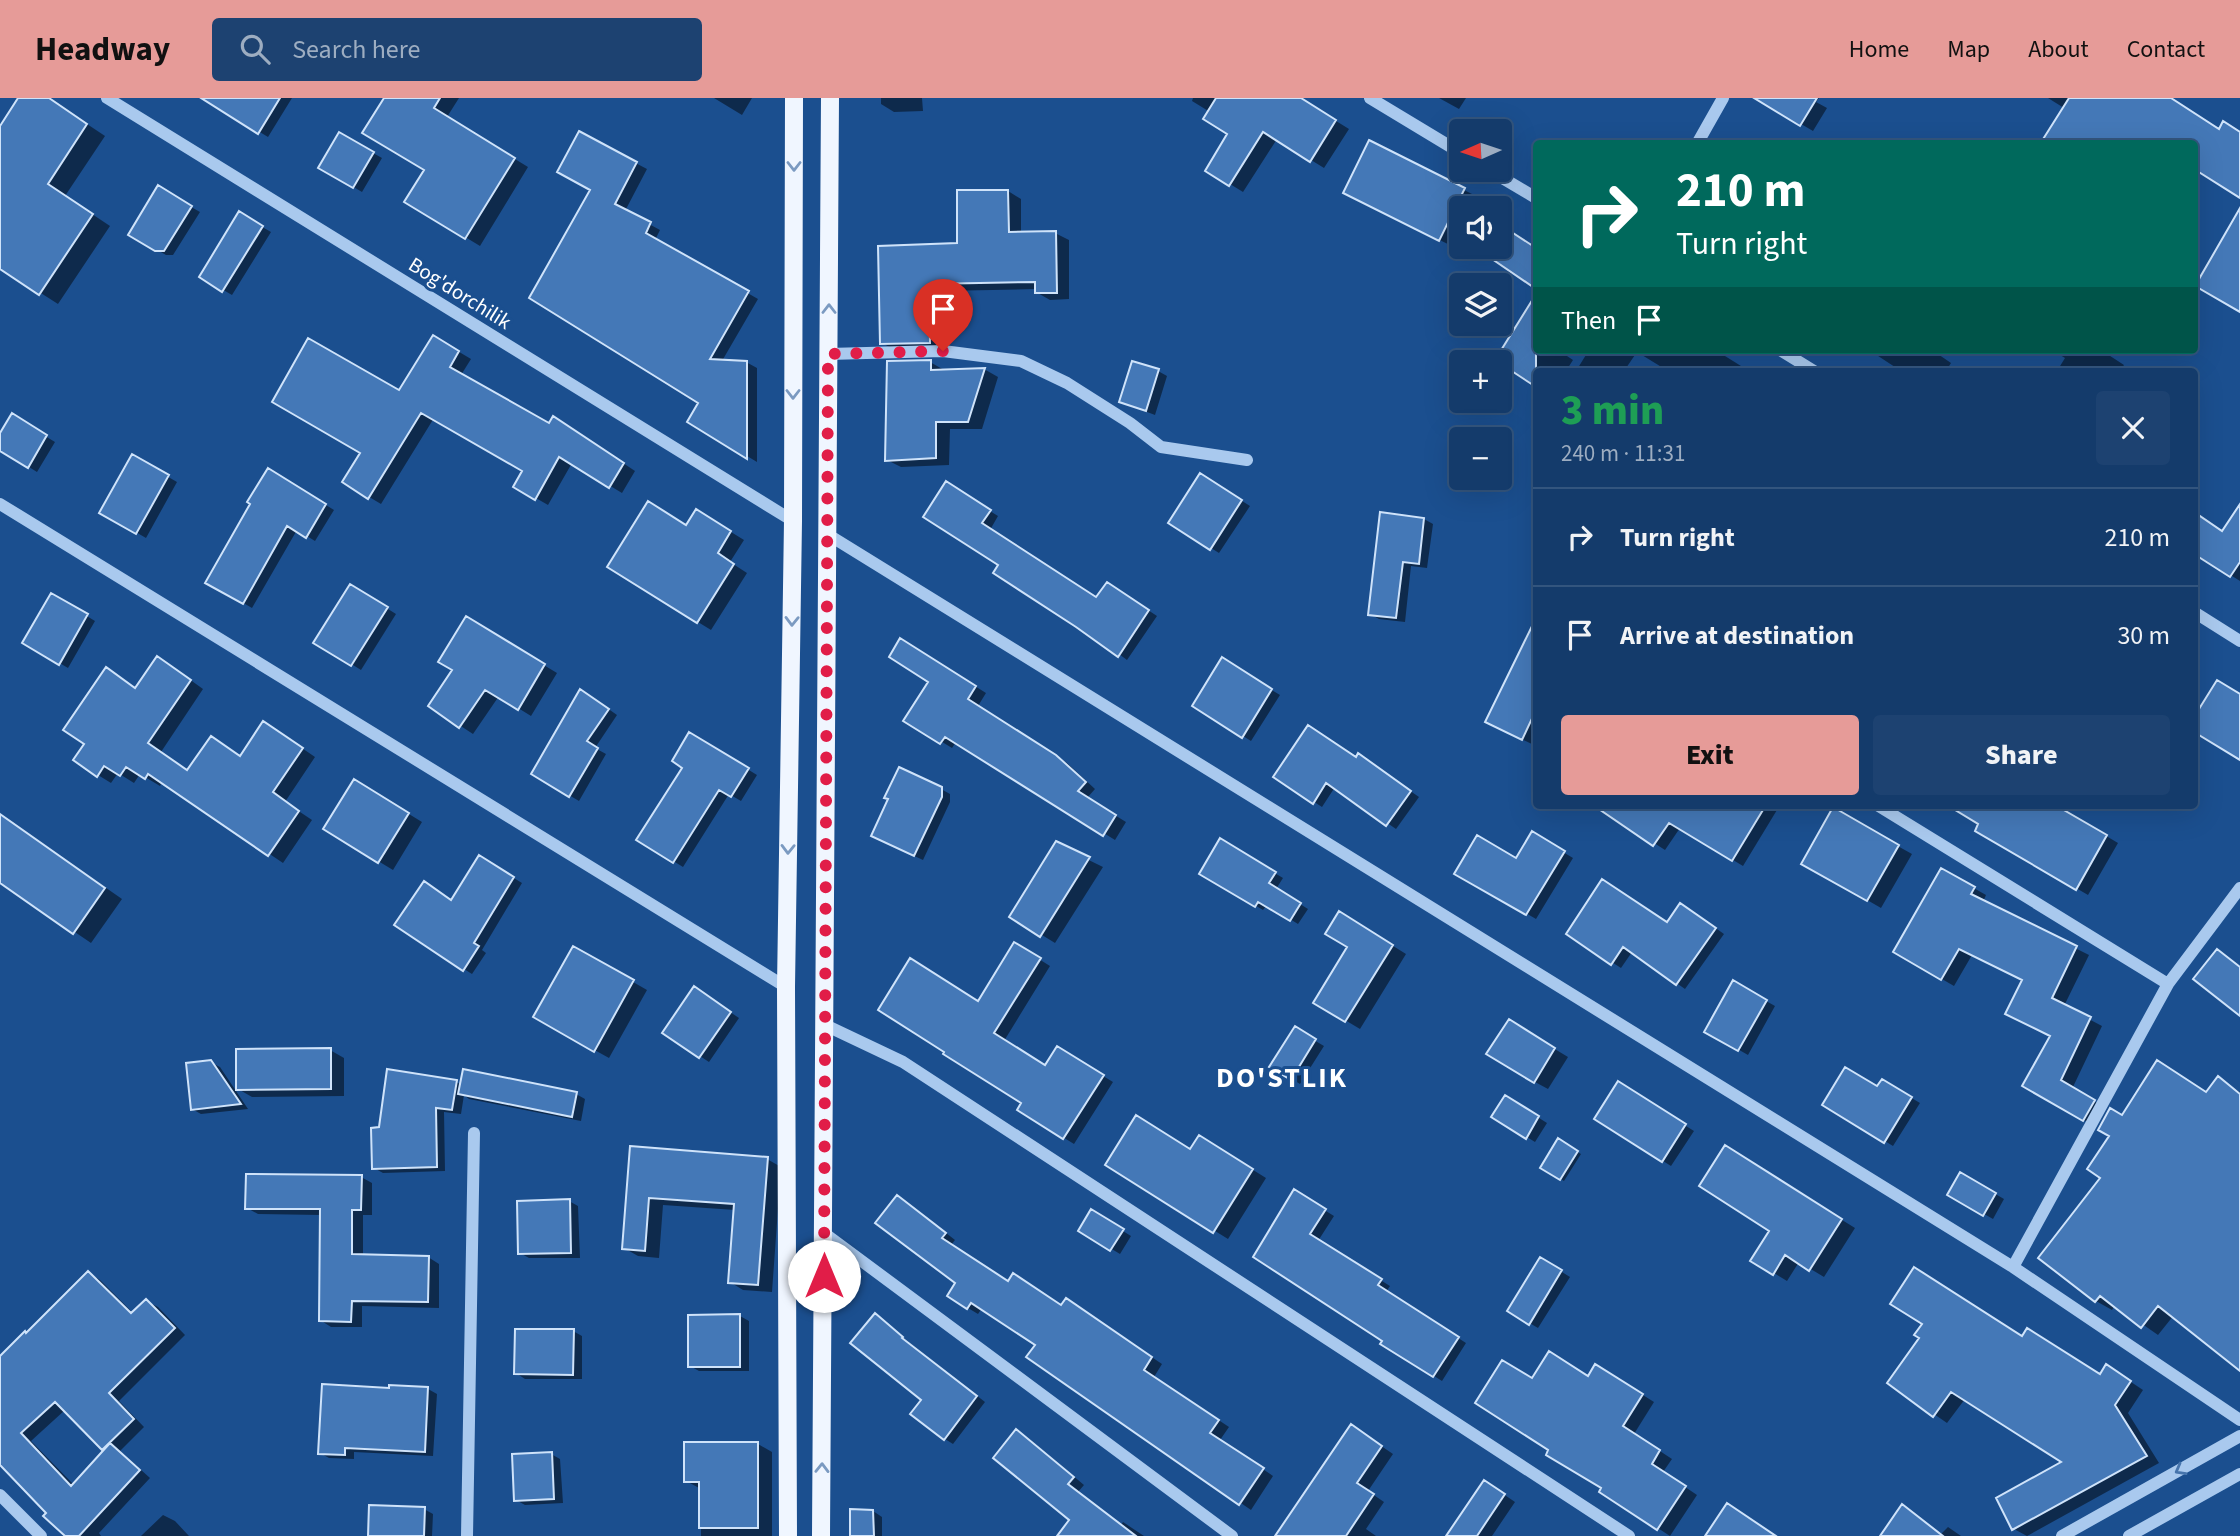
<!DOCTYPE html>
<meta charset="utf-8">
<style>
:root{--surface:#143b6b;--page:#1d4271;--text:#f1f3f6;--muted:#9dadc1;--line:#33557e;--accent:#e69b98}
body{margin:0;font-family:"Source Sans 3",sans-serif;background:var(--page);color:var(--text);height:100vh;display:flex;flex-direction:column;font-size:26px;white-space:nowrap}
*{box-sizing:border-box;margin:0}
p{font-size:23px;color:var(--muted)}
.icon{flex:none;width:38px;height:38px;fill:none;stroke:currentColor;stroke-width:2;stroke-linecap:round;stroke-linejoin:round}
.map{position:relative;flex:1;overflow:hidden}
.details{position:absolute;left:1533px;top:270px;width:665px;height:441px;display:flex;flex-direction:column;background:var(--surface);border-radius:7px;box-shadow:0 7px 28px #0002,0 0 0 2px var(--line)}
.details>*{flex:none}
.guide{position:absolute;left:1533px;top:42px;width:665px;height:214px;border-radius:7px;box-shadow:0 7px 28px #0002,0 0 0 2px var(--line);background:#00695c;color:#fff;overflow:hidden}
.needle{width:46px;rotate:267deg}
.controls{position:absolute;left:1449px;top:21px;display:grid;gap:14px}
.controls a{display:grid;place-items:center;width:63px;height:63px;border-radius:7px;background:var(--surface);box-shadow:0 7px 28px #0002,0 0 0 2px var(--line);font-size:35px}
.pin{position:absolute;display:grid;place-items:center;width:60px;height:60px;color:#fff;margin:-72px -30px;border-radius:50% 50% 50% 0;rotate:-45deg;box-shadow:0 0 7px #0007}
.pin .icon{rotate:45deg}
.me{position:absolute;width:77px;margin:-38px;rotate:0deg;stroke-linejoin:round;filter:drop-shadow(0 0 5px #0008)}
.turn{display:flex;align-items:center;gap:24px;height:147px;padding:0 28px;font-size:32px}
.turn .icon{width:91px;height:91px;stroke-width:2.5}
.turn b{display:block;font-size:49px;line-height:60px}
.then{display:flex;align-items:center;height:66px;padding:0 28px;background:#0003;gap:14px;font-size:26px}
.round{display:grid;place-items:center;flex:none;width:74px;height:74px;border-radius:7px;background:var(--page)}
.headline{display:flex;align-items:center;justify-content:space-between;height:119px;padding:0 28px}
h1{font-size:42px;font-weight:800;line-height:52px;color:#1e9e55}
.primary-button{display:flex;gap:14px;margin-top:auto;padding:14px 28px}
.primary-button a{flex:1;height:80px;border-radius:7px;background:var(--accent);color:#111;font-size:28px;font-weight:800;line-height:80px;text-align:center}
.primary-button a+a{background:var(--page);color:var(--text)}
ul{padding:0;list-style:none}
li{display:flex;align-items:center;gap:21px;height:98px;padding:0 28px;border-top:2px solid var(--line)}
li div{flex:1}
li b{display:block;font-size:26px}
li em{font-style:normal}
header{display:flex;align-items:center;gap:42px;box-sizing:border-box;height:98px;padding:0 35px;background:var(--accent);color:#111}
header strong{font-size:33px}
nav{display:flex;gap:38px;margin-inline-start:auto;font-size:24px}
.search{width:490px;height:63px;background:var(--page);display:flex;align-items:center;gap:18px;box-sizing:border-box;padding:0 24px;border-radius:7px;color:var(--muted);font-size:26px}
.map>svg:first-child{display:block}
</style>
<header>
<strong>Headway</strong>
<div class="search"><svg class="icon" aria-label="search" viewBox="0 0 24 24"><circle cx="10" cy="10" r="6"/><path d="M15 15l6 6"/></svg>Search here</div>
<nav><a>Home</a><a>Map</a><a>About</a><a>Contact</a></nav>
</header>
<div class="map">
<svg width="2240" height="1438" viewBox="0 0 2240 1438">
<rect width="100%" height="100%" fill="#1b4f8f"/>
<!-- shadow -->
<path fill="#0007" fill-rule="evenodd" d="M20,0H48L105,38L65,98L110,128L58,206L0,169V31Z
M212,0H292L268,39L210,4Z
M386,0H459L447,19L528,69L480,148L406,103L426,72Z
M714,0H752L742,17Z
M881,0H922L923,13L894,14L881,6Z
M1193,0H1299L1349,31L1324,70L1277,41L1243,94L1230,86V36L1210,14L1192,3Z
M1439,0H1466L1459,11Z
M1757,0H1819L1816,4L1827,10L1813,33Z
M2048,0H2170L2220,33L2240,35V98L2194,46L2064,10Z
M339,36L382,60L362,94L320,69Z
M580,36L647,71L625,113L660,132L655,142L758,201L722,263L746,264L757,270V364L689,323L701,305L592,92Z
M1370,45L1478,99L1473,110H1461V134L1454,149L1359,103Z
M158,90L200,114L173,157H166L130,136Z
M1008,93L1021,101V135H1055L1069,142V201L1050,202L1036,194V191L941,193L943,251L895,252L882,245L959,147Z
M240,116L271,134L232,197L201,179Z
M1519,227L1536,238V252H1558L1573,262L1566,273H1536V287L1497,262Z
M434,239L471,261L461,277L549,328L566,327L635,373L622,395L572,365L548,407L515,388L524,372L434,320L381,406L344,384Z
M1589,252H1724L1727,254L1725,258L1749,273H1668L1637,254L1624,273H1576Z
M1869,252H1932L1951,265L1946,273H1901Z
M2052,252H2101L2124,267L2120,273H2057L2065,260Z
M930,264L944,272L984,271L998,279L982,331H950L949,367L901,369L887,362Z
M1158,273L1167,278L1155,317L1121,304Z
M12,318L55,344L37,374L0,351V338Z
M132,358L177,384L146,440L101,414Z
M269,372L334,412L315,443L297,432L252,510L207,484Z
M1209,382L1250,408L1219,455L1211,450Z
M946,386L998,418L990,432L1097,501L1116,491L1157,518L1127,562L1000,467Z
M2240,409V483L2194,454L2223,435Z
M710,421L744,442L730,464L747,475L711,532L698,524L687,429Z
M1424,421L1433,426L1427,470L1411,468L1405,524L1379,521L1370,516Z
M351,488L396,516L361,572L316,544Z
M52,497L95,523L68,570L24,544Z
M466,520L557,575L531,618L499,598L473,636L430,608L455,571Z
M1529,540L1536,544V648L1501,631Z
M911,548L986,595L978,608L1067,665L1095,691L1087,700L1126,724L1115,742L956,644L952,650L906,622L930,583Z
M1222,562L1280,597L1251,643L1194,607Z
M171,568L203,591L161,654L188,673L241,659L277,633L315,659L285,704L312,722L283,765L162,684L160,688L140,676L134,685L118,675L111,685L98,677L120,579L137,591Z
M590,598L617,617L595,650L606,656L579,703L533,676Z
M690,636L757,677L741,703L729,696L683,769L639,742L685,669Z
M1357,661L1367,663L1419,699L1396,731L1335,689L1322,709L1276,679Z
M368,691L422,724L393,772L325,731Z
M941,691L950,696V704L923,762L882,743Z
M1611,707H1780L1743,768L1680,730L1665,752L1606,714Z
M1950,707H2054L2118,745L2088,797L1977,732L1981,725Z
M1833,712L1912,756L1881,810L1803,765Z
M0,716L122,801L91,845L0,783Z
M1533,736L1573,760L1536,821L1456,775L1517,763Z
M1221,743L1283,780L1276,791L1308,811L1298,826L1267,807L1263,812L1201,775Z
M1056,746L1103,769L1055,845L1011,818Z
M479,759L522,785L482,852L486,855L472,876L464,871L452,804Z
M1942,772L1986,797L1983,804L2089,857L2064,908L2102,928L2072,991L2106,1010L2096,1029L2025,988L2052,938L2023,882L1972,857L1954,888L1895,854Z
M1690,812L1724,836L1685,891L1632,854L1621,870L1568,836L1668,826Z
M1353,823L1406,856L1360,931L1315,904L1349,849Z
M1015,846L1050,868L1004,943L1046,969L1057,950L1113,984L1074,1046L1019,1012L1023,1005L979,905Z
M574,850L647,892L609,960L535,919Z
M1734,885L1775,908L1748,957L1706,933Z
M703,896L739,920L709,964L665,935Z
M1295,931L1324,948L1300,986L1272,969Z
M1523,932L1568,959L1548,991L1535,984Z
M330,952L344,960V998L252,999L238,991Z
M210,964L220,969L248,1011L201,1016L192,1011Z
M2218,981L2240,994V1271L2174,1217L2158,1237L2115,1207L2112,1212L2096,1203L2103,1079L2122,1020L2207,995Z
M1883,983L1920,1005L1893,1048L1824,1006L1878,991Z
M456,984L462,987L576,996L585,1001L581,1023L469,1001L464,997L461,1016L444,1014L445,1073L383,1075L374,1070L380,1031Z
M1627,991L1694,1033L1671,1068L1663,1063Z
M1506,999L1547,1025L1535,1044L1494,1019Z
M1559,1043L1581,1056L1564,1083L1542,1070Z
M1213,1047L1266,1080L1228,1141L1107,1066Z
M631,1050L767,1061L781,1069L772,1194L743,1192L730,1184L735,1112L663,1107L659,1160L638,1158L624,1150Z
M1739,1058L1855,1130L1824,1179L1799,1164L1787,1183L1774,1175L1772,1132Z
M1961,1076L2004,1101L1993,1121L1949,1096Z
M361,1079L372,1085V1117H363V1158L428,1159L439,1166V1210L362,1208V1229H331L320,1222L321,1117L258,1116L247,1110Z
M1295,1094L1334,1118L1318,1143L1390,1188L1386,1194L1466,1245L1442,1283L1382,1245L1385,1242L1255,1158Z
M569,1103L578,1108L580,1160H529L520,1155Z
M908,1105L955,1142L951,1147L1009,1185L1062,1209H1077L1162,1266L1154,1279L1229,1329L1220,1342L1273,1378L1251,1412L1029,1259L1037,1246L982,1210L978,1216L968,1210L958,1185Z
M1092,1114L1131,1138L1120,1156L1080,1132Z
M1541,1161L1570,1179L1538,1230L1509,1213Z
M89,1175L100,1182L133,1215L146,1203L158,1209L185,1237L119,1303L144,1329L120,1353L150,1380L99,1435L101,1438H67L0,1363V1261ZM65,1312L106,1352L74,1387L31,1343Z
M740,1218L749,1223V1273H699L690,1268Z
M875,1218L985,1304L953,1346L945,1341Z
M573,1233L582,1238V1281H525L516,1275Z
M1608,1275L1654,1304L1634,1336L1672,1361L1663,1374L1697,1397L1670,1438L1601,1393L1603,1389L1551,1352L1532,1282L1589,1279Z
M2119,1276L2143,1292L2128,1315L2159,1365L2027,1438L2014,1431L2065,1364L1965,1301L1947,1325L1889,1285Z
M390,1291H428L437,1296L433,1358L354,1354V1361L329,1360L320,1355Z
M1017,1334L1028,1340L1084,1387L1078,1394L1121,1427L1123,1424L1144,1438H1059L1071,1422Z
M1362,1335L1393,1356L1368,1393L1384,1404L1366,1431L1376,1438H1282Z
M758,1346L772,1354V1438H701V1391L686,1383Z
M551,1356L560,1361L563,1405L525,1407L516,1402Z
M1496,1391L1515,1404L1492,1438H1448Z
M424,1411L433,1416L432,1438H370Z
M873,1413L882,1419V1438H852Z
M163,1417L175,1423L189,1438H141Z
M1948,1429L1961,1438H1889L1941,1436Z"/>
<!-- building -->
<path fill="#4478b7" stroke="#cfe3fa" stroke-width="2" d="M18,0H49L87,26L48,86L93,116L39,197L0,171V28Z
M201,0H280L258,36Z
M384,0H440L434,10L515,60L465,141L404,104L424,72L362,35Z
M1216,0H1301L1336,22L1310,64L1263,34L1229,88L1205,73L1227,36L1203,21Z
M1754,0H1817L1800,28Z
M2069,0H2171L2219,31L2223,23L2240,34V100L2194,71V46H2040Z
M579,33L637,64L615,106L651,124L646,135L749,193L710,261L747,263V361L687,324L698,305L529,200L590,92L557,74Z
M339,34L374,54L353,90L318,70Z
M1369,42L1465,90L1439,143L1343,95Z
M158,87L192,108L164,153H155L128,137Z
M957,92H1008L1009,134L1056,133L1057,195H1035V184L929,186L930,245L880,246L878,148L957,145Z
M2240,110V214L2195,188Z
M239,113L263,128L222,194L199,179Z
M1510,133L1536,150V191L1492,161Z
M1536,196V289L1495,262Z
M433,237L459,253L450,269L549,325L553,318L624,365L609,390L559,359L535,402L513,389L522,373L421,315L368,401L342,384L360,355L272,304L308,240L399,292Z
M931,262V272L985,270L968,324H936V360L885,363L887,263Z
M1132,263L1159,271L1146,313L1119,304Z
M12,315L47,337L28,370L0,353V335Z
M132,356L169,377L136,436L99,415Z
M268,370L326,406L306,440L287,428L243,506L205,485L250,406L247,404Z
M1200,375L1242,402L1210,452L1168,425Z
M946,383L991,412L982,425L1096,499L1107,484L1149,512L1118,559L1076,529L993,475L998,467L923,419Z
M648,403L686,427L696,411L731,433L718,455L734,466L697,525L607,469Z
M2240,406V464L2230,479L2194,456V414L2222,433Z
M1380,414L1424,420L1419,466L1403,464L1396,520L1368,517Z
M350,486L388,509L351,568L313,545Z
M51,495L88,516L59,567L22,545Z
M466,518L545,566L518,612L485,592L459,630L428,608L452,572L438,564Z
M1536,520V612L1522,642L1485,624Z
M900,540L976,588L968,601L1056,657L1086,684L1078,693L1116,717L1103,738L945,639L940,646L903,623L928,584L889,559Z
M157,558L191,582L148,645L187,672L211,638L240,658L263,623L303,650L273,694L299,713L268,758L148,676L145,681L126,669L120,678L104,668L97,679L73,662L84,646L63,632L106,569L135,590Z
M1222,559L1272,591L1242,640L1192,608Z
M2217,582L2240,596V662L2194,634V619Z
M580,591L609,611L587,643L598,650L569,699L531,676Z
M1308,627L1356,659L1358,655L1411,693L1386,728L1326,685L1313,706L1273,679Z
M689,634L749,670L731,699L719,692L673,765L636,742L682,670L672,663Z
M899,669L942,689V699L914,758L871,738L888,701L884,700Z
M354,681L409,715L378,765L323,731Z
M1593,707H1766L1732,763L1669,725L1653,748Z
M1947,707H2055L2107,737L2076,792L1975,733L1978,726Z
M1833,709L1899,747L1867,803L1801,766Z
M0,716L105,790L73,836L0,785Z
M1532,733L1565,753L1526,817L1454,776L1477,737L1516,760Z
M1220,740L1276,774L1269,785L1301,805L1290,823L1258,804L1255,809L1199,776Z
M1056,743L1090,759L1040,839L1009,819Z
M479,757L514,779L474,845L479,848L463,873L394,827L424,783L451,802Z
M1941,770L1975,789L1971,796L2077,848L2052,900L2091,919L2061,982L2095,1002L2083,1023L2022,988L2050,938L2005,916L2022,882L1959,851L1941,882L1893,854Z
M1602,781L1667,824L1680,805L1716,830L1676,887L1623,849L1611,867L1566,836Z
M1339,813L1393,847L1345,924L1313,905L1347,849L1325,836Z
M1014,844L1041,860L994,935L1045,967L1057,948L1104,977L1063,1041L1017,1012L1021,1005L943,956L944,954L878,912L910,860L978,903Z
M573,848L634,882L594,954L533,919Z
M2217,851L2240,869V918L2193,881Z
M1733,882L1767,902L1738,953L1704,934Z
M694,888L731,914L699,960L662,935Z
M1509,921L1555,950L1534,985L1486,956Z
M1295,928L1316,941L1291,982L1269,969Z
M331,950V991L236,992V951Z
M211,962L241,1006L191,1012L186,965Z
M2157,962L2206,994L2218,978L2240,996V1273L2158,1208L2141,1230L2100,1198L2095,1204L2038,1160L2100,1080L2087,1071L2109,1038L2098,1032L2110,1010L2122,1017Z
M1845,969L1877,988L1882,981L1912,999L1884,1045L1822,1007Z
M387,971L457,982L452,1012L436,1010L437,1069L372,1071L371,1030L379,1029Z
M463,971L577,994L572,1019L458,996Z
M1618,983L1686,1026L1662,1064L1594,1021Z
M1505,997L1539,1018L1526,1041L1491,1019Z
M1136,1017L1190,1051L1199,1037L1253,1071L1213,1135L1105,1067Z
M1558,1040L1578,1053L1560,1082L1540,1070Z
M1725,1047L1842,1121L1809,1173L1785,1157L1773,1177L1750,1163L1769,1133L1699,1088Z
M630,1048L768,1059L758,1187L728,1185L734,1106L649,1100L645,1153L622,1151Z
M1960,1074L1996,1095L1983,1118L1947,1097Z
M246,1076L362,1077L361,1112H352V1156L429,1158L428,1204L352,1203L351,1224L319,1223L320,1111H245Z
M1294,1091L1326,1111L1310,1136L1382,1181L1378,1187L1459,1239L1433,1279L1380,1246L1382,1243L1253,1159Z
M897,1097L946,1135L942,1140L1008,1183L1013,1175L1061,1207L1066,1200L1152,1259L1144,1272L1219,1322L1210,1335L1264,1370L1239,1407L1026,1259L1035,1247L971,1205L967,1211L947,1198L955,1185L875,1125Z
M570,1101L571,1155L518,1156L517,1103Z
M1091,1111L1124,1131L1110,1153L1078,1133Z
M1540,1159L1562,1172L1529,1227L1507,1213Z
M1914,1169L2022,1238L2027,1230L2100,1276L2106,1266L2131,1283L2115,1307L2147,1358L2012,1432L1996,1400L2061,1364L1951,1294L1933,1319L1887,1285L1919,1240L1914,1237L1922,1226L1890,1206Z
M88,1173L131,1215L146,1201L175,1230L109,1295L134,1321L102,1352L55,1304L21,1335L71,1388L110,1345L140,1372L79,1438H65L43,1418L46,1415L0,1367V1258L25,1233L26,1235Z
M875,1215L903,1239L902,1240L977,1298L944,1342L910,1316L921,1302L850,1245Z
M740,1216V1269H688V1217Z
M515,1231H574L573,1277L514,1276Z
M1549,1253L1588,1278L1595,1266L1643,1296L1623,1328L1660,1352L1652,1366L1686,1388L1657,1432L1599,1394L1601,1390L1546,1357L1548,1352L1475,1305L1502,1262L1532,1280Z
M322,1286L389,1290V1287L428,1289L425,1354L345,1350V1357L318,1356Z
M1351,1326L1382,1348L1357,1385L1374,1396L1346,1438H1275Z
M1016,1331L1074,1379L1068,1386L1136,1438H1057L1069,1422L993,1360Z
M684,1344H758V1430H699V1384H684Z
M552,1354L554,1401L514,1403L512,1356Z
M1484,1382L1505,1396L1477,1438H1446Z
M1727,1405L1776,1438H1705Z
M1902,1406L1943,1438H1880Z
M369,1407L425,1409L424,1438H368Z
M850,1411L873,1412L874,1438H850Z"/>
<g fill="none" stroke-linecap="round" stroke-linejoin="round">
<!-- minor -->
<path stroke="#a9c9ee" stroke-width="12" d="M107,0L793,423
M1370,0L1461,55
M1697,46L1723,0
M1489,72L1536,100
M1780,252L1814,273
M828,256L943,253L1021,263L1067,285L1130,325L1161,349L1247,362
M0,406L786,889
M827,436L2013,1169L2240,1322
M2194,514L2240,543
M1877,707L2168,886
M825,927L903,964L1629,1438
M824,1135L1232,1438
M2013,1169L2168,886L2240,790
M0,1397L41,1438
M467,1438L474,1035
M2062,1438L2240,1338
M2129,1438L2240,1376"/>
<!-- major -->
<path stroke="#f0f6ff" stroke-width="18" d="M788,1438L786,889L793,423L794,0
M821,1438L830,0"/>
</g>
<!-- one-way arrows -->
<defs><path id="oneway-chevron" d="M-2-3.5L2.5 0L-2 3.5" fill="none" stroke-width="1.6" stroke-linecap="round" stroke-linejoin="round" transform="scale(1.75)"/></defs>
<g stroke="#7b9ac1">
<use href="#oneway-chevron" transform="translate(794 68) rotate(90)"/>
<use href="#oneway-chevron" transform="translate(829 211) rotate(-90)"/>
<use href="#oneway-chevron" transform="translate(793 296) rotate(90)"/>
<use href="#oneway-chevron" transform="translate(792 523) rotate(91)"/>
<use href="#oneway-chevron" transform="translate(788 751) rotate(91)"/>
<use href="#oneway-chevron" transform="translate(822 1370) rotate(-89)"/>
</g>
<use stroke="#4674ac" href="#oneway-chevron" transform="translate(2180 1372) rotate(151)"/>
<g fill="none" stroke-linecap="round" stroke-linejoin="round">
<!-- route -->
<path stroke="#e11d48" stroke-width="12" stroke-dasharray="0 21.6" d="M824,1178L828,256L943,253"/>
</g>
<g text-anchor="middle" dominant-baseline="central" stroke-width="6" stroke-linejoin="round" paint-order="stroke">
<!-- street labels -->
<g font-size="21" fill="#fff" stroke="#1b4f8f">
<text transform="translate(460 195) rotate(32)">Bog'dorchilik</text>
</g>
<!-- district labels -->
<g font-size="28" font-weight="bold" letter-spacing="2" fill="#fff" stroke="#1b4f8f">
<text x="1282" y="980">DO'STLIK</text>
</g>
</g>
</svg>
<div class="controls">
<a><svg class="needle" viewBox="-14 -14 28 28"><path d="M0-13l5 13h-10z" fill="#e53935"/><path d="M0 13l5-13h-10z" fill="#9dadc1"/></svg></a>
<a><svg class="icon" aria-label="sound" viewBox="0 0 24 24"><path d="M4 9h4l5-4v14l-5-4H4zM17 9q2 3 0 6"/></svg></a>
<a><svg class="icon" aria-label="layers" viewBox="0 0 24 24"><path d="M12 4l9 5-9 5-9-5zM3 14l9 5 9-5"/></svg></a>
<a>+</a>
<a>−</a>
</div>
<div class="pin" style="left:943px;top:253px;background:#d93025"><svg class="icon" aria-label="arrive" viewBox="0 0 24 24"><path d="M6 21V4h12l-3 4 3 4H6"/></svg></div>
<svg class="me" style="left:824px;top:1178px" viewBox="-20 -20 40 40"><circle r="19" fill="#fff"/><path d="M0-13L10 11 0 6-10 11z" fill="#e11d48"/></svg>
<div class="guide">
<div class="turn"><svg class="icon" aria-label="right" viewBox="0 0 24 24"><path d="M7 20v-9h11M14 6l5 5-5 5"/></svg><div><b>210 m</b>Turn right</div></div>
<div class="then">Then<svg class="icon" aria-label="arrive" viewBox="0 0 24 24"><path d="M6 21V4h12l-3 4 3 4H6"/></svg></div>
</div>
<section class="details">
<div class="headline"><div><h1>3 min</h1><p>240 m · 11:31</p></div><a class="round"><svg class="icon" aria-label="close" viewBox="0 0 24 24"><path d="M6 6l12 12M18 6L6 18"/></svg></a></div>
<ul>
<li><svg class="icon" aria-label="right" viewBox="0 0 24 24"><path d="M7 20v-9h11M14 6l5 5-5 5"/></svg><div><b>Turn right</b></div><em>210 m</em></li>
<li><svg class="icon" aria-label="arrive" viewBox="0 0 24 24"><path d="M6 21V4h12l-3 4 3 4H6"/></svg><div><b>Arrive at destination</b></div><em>30 m</em></li>
</ul>
<div class="primary-button"><a>Exit</a><a>Share</a></div>
</section>
</div>
